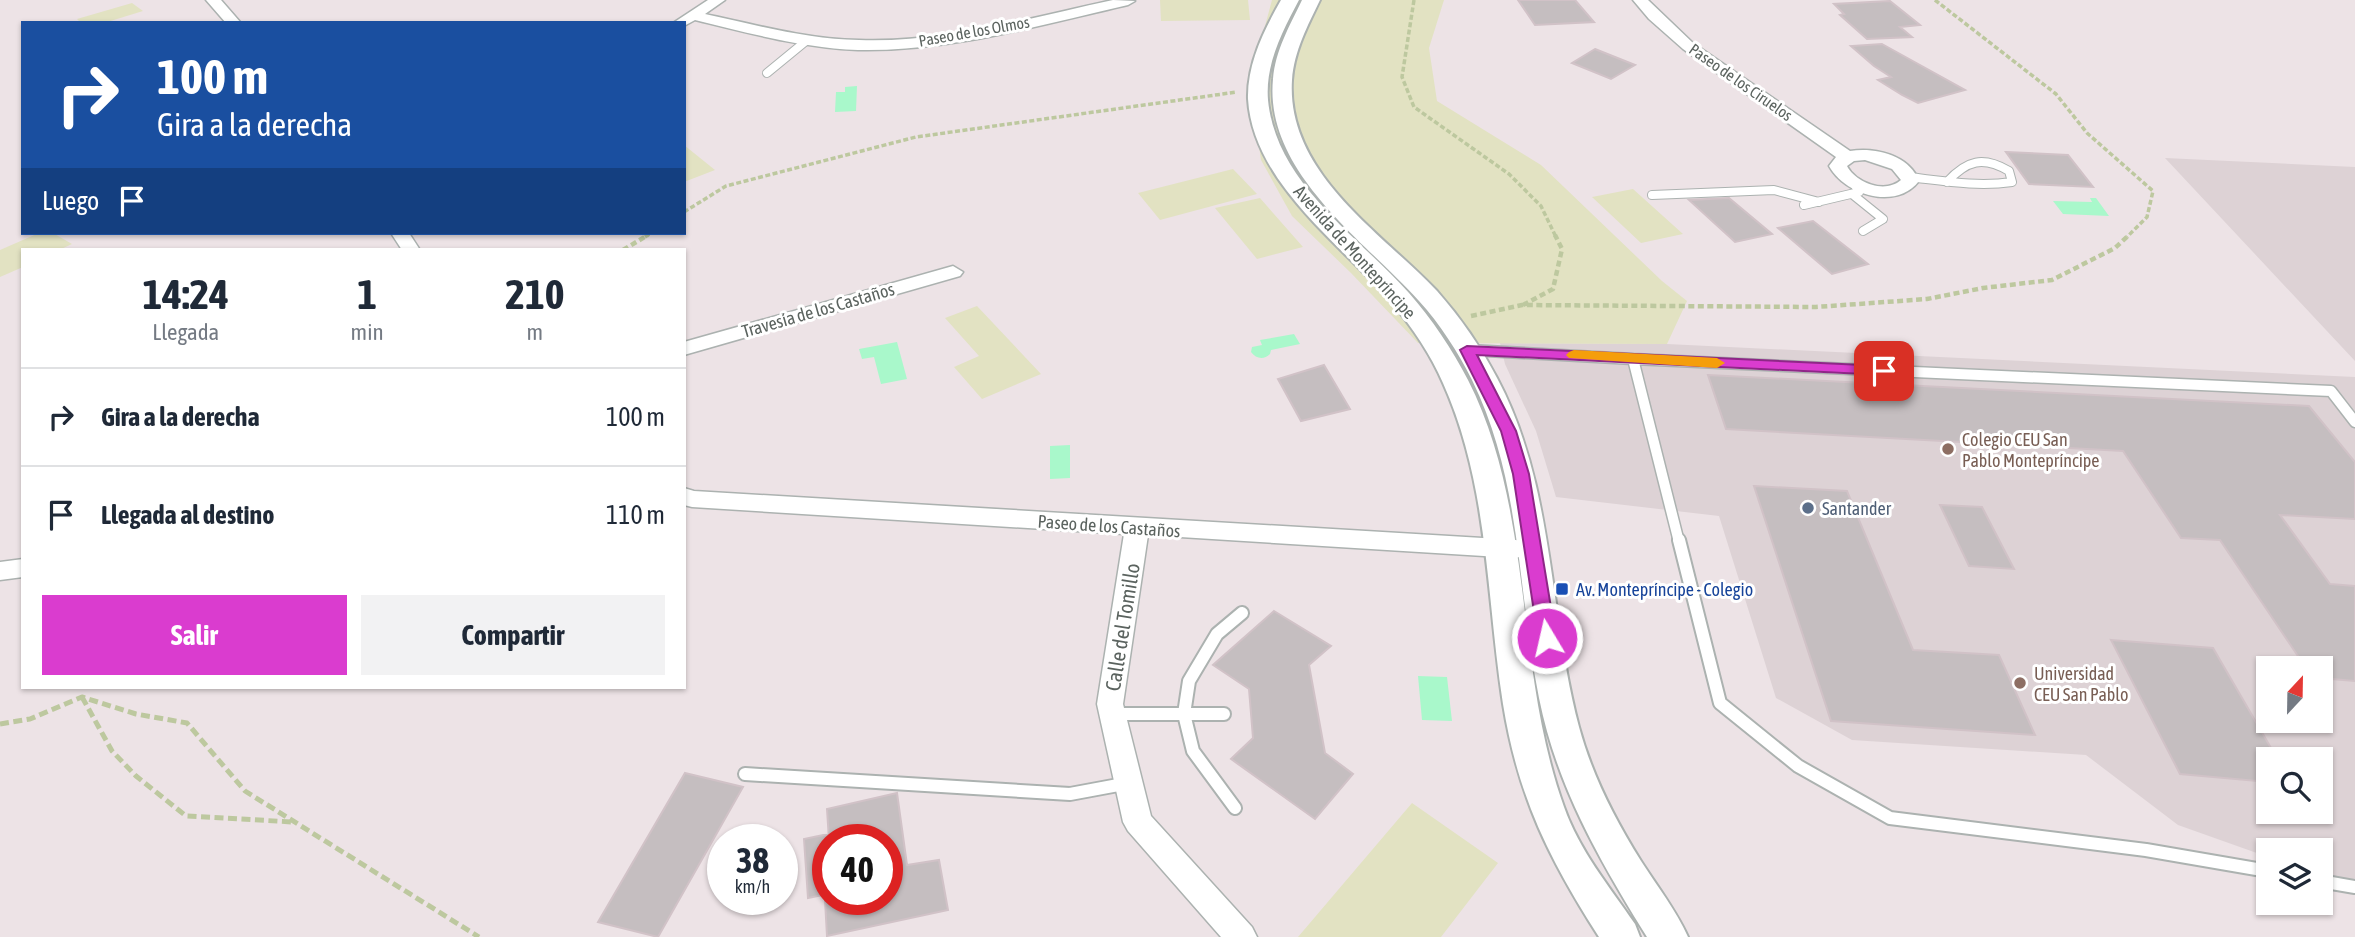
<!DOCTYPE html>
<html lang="es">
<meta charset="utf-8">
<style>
:root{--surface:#fff;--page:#f2f2f3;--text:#1f2937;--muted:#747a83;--line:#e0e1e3;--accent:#da3ccf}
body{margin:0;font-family:"Asap Condensed",sans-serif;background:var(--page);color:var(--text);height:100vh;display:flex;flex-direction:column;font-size:26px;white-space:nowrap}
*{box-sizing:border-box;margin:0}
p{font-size:23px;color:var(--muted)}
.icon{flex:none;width:38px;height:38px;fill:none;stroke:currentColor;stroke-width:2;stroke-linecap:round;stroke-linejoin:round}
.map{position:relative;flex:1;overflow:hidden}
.details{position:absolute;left:21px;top:248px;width:665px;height:441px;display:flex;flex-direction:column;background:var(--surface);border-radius:0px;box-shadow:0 2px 5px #0004}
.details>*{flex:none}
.guide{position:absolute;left:21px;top:21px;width:665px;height:214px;border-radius:0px;box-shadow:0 2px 5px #0004;background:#1a4fa0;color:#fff;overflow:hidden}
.needle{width:46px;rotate:22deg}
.fabs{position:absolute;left:2256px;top:656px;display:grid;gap:14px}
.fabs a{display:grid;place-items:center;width:77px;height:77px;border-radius:0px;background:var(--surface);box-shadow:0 2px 5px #0004;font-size:35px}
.speed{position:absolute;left:707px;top:824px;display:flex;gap:14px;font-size:35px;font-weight:700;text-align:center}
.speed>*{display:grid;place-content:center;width:91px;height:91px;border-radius:50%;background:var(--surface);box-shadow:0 2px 5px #0004;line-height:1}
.speed small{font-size:18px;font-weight:400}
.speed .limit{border:10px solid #d22;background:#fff;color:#111}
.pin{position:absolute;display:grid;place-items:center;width:60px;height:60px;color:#fff;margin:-30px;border-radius:14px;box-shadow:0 4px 10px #0006}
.me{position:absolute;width:77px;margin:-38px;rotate:351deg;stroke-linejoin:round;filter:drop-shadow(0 0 5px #0008)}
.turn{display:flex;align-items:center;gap:24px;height:147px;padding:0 21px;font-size:32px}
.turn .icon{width:91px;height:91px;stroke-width:2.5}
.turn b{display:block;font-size:49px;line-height:60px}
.then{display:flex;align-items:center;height:66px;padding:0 21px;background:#0003;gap:14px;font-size:26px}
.eta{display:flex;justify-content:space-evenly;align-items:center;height:119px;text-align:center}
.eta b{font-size:42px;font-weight:700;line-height:49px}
.action{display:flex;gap:14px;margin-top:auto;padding:14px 21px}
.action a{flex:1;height:80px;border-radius:0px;background:var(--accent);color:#fff;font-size:28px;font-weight:700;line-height:80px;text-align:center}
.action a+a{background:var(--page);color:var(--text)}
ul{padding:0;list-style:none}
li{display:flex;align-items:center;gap:21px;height:98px;padding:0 21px;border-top:2px solid var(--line)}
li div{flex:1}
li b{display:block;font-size:26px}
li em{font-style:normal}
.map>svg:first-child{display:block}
</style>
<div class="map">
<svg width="2355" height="937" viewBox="0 0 2355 937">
<rect width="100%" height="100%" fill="#ede3e6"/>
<!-- education -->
<path fill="#ddd2d5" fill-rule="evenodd" d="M2165,158L2355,167V361Z
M1500,343L1667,344L2355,377V888L2321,876L2320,850H2268V857L2178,825L2086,755L1852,740L1776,698L1719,516L1556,497L1536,431L1505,364ZM2268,668H2320V721H2268ZM2268,760H2320V812H2268Z"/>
<!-- green -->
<path fill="#e2e2c2" d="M1160,0H1248L1250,20L1161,21Z
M1272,0H1444L1429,48L1437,101L1541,165L1662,281L1687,301L1667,344L1418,343L1351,273L1292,216L1261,160L1250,82Z
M132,3L143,11L104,23H81L77,19Z
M684,145L715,170L684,182Z
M1233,169L1257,194L1160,220L1138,193Z
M1633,189L1683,234L1641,243L1592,197Z
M1260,198L1303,247L1257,259L1215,208Z
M39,233H53L72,244L59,250H23V267L0,277V250Z
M977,306L1041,374L982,399L954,367L979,356L945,318Z
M1412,803L1498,863L1441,937H1298Z"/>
<!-- water -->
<path fill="#a9f8cb" d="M857,86L856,111L835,112L836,92H845V87Z
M2090,198H2096L2109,216L2063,214L2053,201L2092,202Z
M1294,334L1300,344L1271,350L1270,354C1264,360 1256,359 1251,352L1252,347L1262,345L1260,340Z
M897,342L907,379L881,384L874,357L862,359L859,349Z
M1070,445V478L1050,479V446Z
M1418,676L1447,677L1452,721L1422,720Z"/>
<!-- building -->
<path fill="#c5bec0" stroke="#d1c2c7" stroke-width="2" d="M1518,0H1575L1594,22L1535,25Z
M1890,1L1920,25L1900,27L1912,37L1867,39L1840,15L1844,14L1834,4Z
M1882,44L1965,90L1918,103L1902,95L1878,80L1891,77L1874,66L1851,46Z
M1595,49L1635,65L1611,79L1572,63Z
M2006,152L2068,155L2093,187L2029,184Z
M1729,198L1772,234L1735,242L1689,200Z
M1813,221L1868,264L1832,274L1778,228Z
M1324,365L1350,409L1301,421L1278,379Z
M1708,375L2309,406L2355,462V519L2280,515L2330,584L2355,586V681L2320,678V668H2306L2220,540L2181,538L2123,451L1726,429Z
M1754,486L1847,491L1913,650L1999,655L2035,735L1831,721Z
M1940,505L1982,507L2014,569L1969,566Z
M1274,611L1331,646L1309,665L1325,753L1353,774L1315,819L1231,759L1253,738L1249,689L1213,665Z
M2111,640L2213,648L2278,760H2268V782L2180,774Z
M685,773L743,787L658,937L598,922Z
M897,793L907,865L939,860L948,910L827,936L825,900H887V840H829L827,809Z
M828,834V894L808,898L804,839Z"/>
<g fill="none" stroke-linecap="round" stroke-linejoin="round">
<defs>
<path id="service-far2" d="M767,73L806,41
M1909,177C1944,181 1977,187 2012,182L2009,171C1983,156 1967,160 1947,182
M1852,194L1883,219L1863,231
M1652,195L1774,190L1819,202
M1804,205L1859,192L1854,184"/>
<path id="service-far1" d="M1469,350L1633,359L1679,542
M1633,359L2331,391L2355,422"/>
<path id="service" d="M1679,540L1720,703L1798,766L1890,818L2146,850L2268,871
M1112,714H1224
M745,774L1070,794L1129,783
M1235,808L1193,751L1184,714L1189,681L1217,634L1242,613
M2320,881L2355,887"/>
<path id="minor" d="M206,0H221L241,23H226Z
M708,0H725L705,14C756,25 807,39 859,40C945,43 1029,18 1113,0L1135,1L1128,5C1040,25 950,52 858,50C803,48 748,33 695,20L684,26V23H673Z
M1633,0H1648L1693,43L1850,151C1875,147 1909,155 1919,181C1896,211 1845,195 1829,166L1836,157L1683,49L1649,19ZM1865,160L1892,169L1901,180C1885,194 1856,183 1847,166L1854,161Z
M391,233H409L420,250H402Z
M953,266L963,272L960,276L684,355V342Z
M684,488L694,491L1516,540L1525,543L1528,549L1525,555L1516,558L1148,535L1123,704L1151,816L1252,927L1257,937H1221L1128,831L1123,822L1097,704L1124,534L692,507L684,505Z
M23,559V577L0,580V562Z"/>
<path id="tertiary" d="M1281,0H1299C1283,30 1265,64 1268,100C1276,183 1358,236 1409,293C1432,319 1452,349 1468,380C1535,512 1514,669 1564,807C1579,850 1609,886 1635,924L1640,937H1599C1549,859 1518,797 1503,704C1486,596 1489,485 1443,383C1431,355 1412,327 1392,303C1342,245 1253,183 1248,99C1247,64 1264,30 1281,0Z
M1302,0H1320C1308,25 1294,51 1292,80C1286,173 1381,232 1437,291C1460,317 1481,347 1497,378C1555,487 1548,610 1579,727C1592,775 1614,818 1641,861C1657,886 1676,910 1688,937H1647C1600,861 1557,787 1539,698C1517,589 1522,482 1472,380C1458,352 1440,324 1419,301C1364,240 1264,172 1273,79C1275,51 1290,25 1302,0Z"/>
</defs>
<!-- service-far2 casing -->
<use href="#service-far2" stroke="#acb2b0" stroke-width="10"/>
<!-- service-far1 casing -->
<use href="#service-far1" stroke="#acb2b0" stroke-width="13"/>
<!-- service casing -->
<use href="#service" stroke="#acb2b0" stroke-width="16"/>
<!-- minor casing -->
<use href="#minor" stroke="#acb2b0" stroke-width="3"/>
<!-- tertiary casing -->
<use href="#tertiary" stroke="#acb2b0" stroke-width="4"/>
<!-- path-far2 -->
<path stroke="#bdc89f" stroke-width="3.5" stroke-dasharray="5 2.5" stroke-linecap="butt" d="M1414,0L1402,77L1414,107L1509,174L1541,206L1556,237
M1935,0L2056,94L2087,133L2153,191L2147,217L2127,237
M684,212L726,186L916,137L1237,92
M645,237L651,233"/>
<!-- path-far1 -->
<path stroke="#bdc89f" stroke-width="4.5" stroke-dasharray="6 3.5" stroke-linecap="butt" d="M623,250L648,235
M1523,305L1553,289L1562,249L1555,235
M1471,316L1522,305L1816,307L1927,299L1983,288L2052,280L2115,248L2129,235"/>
<!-- path -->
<path stroke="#bdc89f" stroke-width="5" stroke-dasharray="9 4.5" stroke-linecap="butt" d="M82,697L112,751L136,776L186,816L293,822
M0,724L30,719L82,697L136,714L187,723L245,791L479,937"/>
<!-- service-far2 -->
<use href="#service-far2" stroke="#fff" stroke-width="8"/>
<!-- service-far1 -->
<use href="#service-far1" stroke="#fff" stroke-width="10"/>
<!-- service -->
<use href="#service" stroke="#fff" stroke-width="12"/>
<!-- minor -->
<use href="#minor" fill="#fff" fill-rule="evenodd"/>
<!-- tertiary -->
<use href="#tertiary" fill="#fff" fill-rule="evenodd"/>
</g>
<!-- route -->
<path fill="#da3ccf" stroke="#8e2787" stroke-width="2" d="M1467,346L1884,366L1892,371L1884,375L1477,355L1516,431L1529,474L1556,638L1554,643H1541L1538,638L1513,474L1501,431L1460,350Z"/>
<!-- slow -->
<path fill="#f59e0b" d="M1574,350L1717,358L1725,363L1717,368L1569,358L1566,355L1569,352Z"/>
<!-- markers -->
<g fill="#8d6e63" stroke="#fff" stroke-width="2.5">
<circle cx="1948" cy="449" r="7"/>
<circle cx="2020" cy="683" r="7"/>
</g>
<circle fill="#5c6f8a" stroke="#fff" stroke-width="2.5" cx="1808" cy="508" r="7"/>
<rect fill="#1a4fb4" stroke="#fff" stroke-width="2.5" x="1555" y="582" width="14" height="14" rx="3.5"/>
<g text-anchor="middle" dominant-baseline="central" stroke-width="6" stroke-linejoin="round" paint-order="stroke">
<!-- far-street labels -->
<g font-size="16" fill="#5b635f" stroke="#fff">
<text transform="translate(974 31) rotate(-10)">Paseo de los Olmos</text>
<text transform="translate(1741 82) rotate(35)">Paseo de los Ciruelos</text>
</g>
<!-- street labels -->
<g font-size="18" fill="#5b635f" stroke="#fff">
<text transform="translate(1355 252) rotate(48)">Avenida de Montepríncipe</text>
<text transform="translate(818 310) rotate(-16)">Travesía de los Castaños</text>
<text transform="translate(1109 526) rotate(4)">Paseo de los Castaños</text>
</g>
<!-- education labels -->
<g font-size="18" fill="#785e54" stroke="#fff" text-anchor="start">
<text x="1962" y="439">Colegio CEU San<tspan x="1962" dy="21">Pablo Montepríncipe</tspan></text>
<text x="2034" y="673">Universidad<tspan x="2034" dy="21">CEU San Pablo</tspan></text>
</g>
<!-- service labels -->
<g font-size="18" fill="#4e5e75" stroke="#fff" text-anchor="start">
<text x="1822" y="508">Santander</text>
</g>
<!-- transit labels -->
<g font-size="18" fill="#164399" stroke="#fff" text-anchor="start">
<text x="1576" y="589">Av. Montepríncipe - Colegio</text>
</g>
<!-- near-street labels -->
<g font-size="21" fill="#5b635f" stroke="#fff">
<text transform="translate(1122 627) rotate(-81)">Calle del Tomillo</text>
</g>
</g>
</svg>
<div class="fabs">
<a><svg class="needle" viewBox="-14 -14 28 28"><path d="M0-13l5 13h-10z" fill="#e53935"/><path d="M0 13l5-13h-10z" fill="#747a83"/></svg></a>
<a><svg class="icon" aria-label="search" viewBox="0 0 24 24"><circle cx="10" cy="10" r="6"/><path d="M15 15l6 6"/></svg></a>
<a><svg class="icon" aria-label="layers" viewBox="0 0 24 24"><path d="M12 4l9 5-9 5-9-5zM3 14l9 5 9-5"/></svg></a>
</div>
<div class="speed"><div>38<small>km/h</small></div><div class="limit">40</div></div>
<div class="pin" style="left:1884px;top:371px;background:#d93025"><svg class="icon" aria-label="arrive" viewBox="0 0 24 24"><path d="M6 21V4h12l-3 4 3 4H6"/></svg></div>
<svg class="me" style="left:1547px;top:638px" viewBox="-20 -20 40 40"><circle r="17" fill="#da3ccf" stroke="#fff" stroke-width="3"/><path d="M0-11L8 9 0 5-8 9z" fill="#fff"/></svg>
<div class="guide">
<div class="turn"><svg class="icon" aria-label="right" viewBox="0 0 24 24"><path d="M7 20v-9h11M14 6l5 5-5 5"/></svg><div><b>100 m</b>Gira a la derecha</div></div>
<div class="then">Luego<svg class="icon" aria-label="arrive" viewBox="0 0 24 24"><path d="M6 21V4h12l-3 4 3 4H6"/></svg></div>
</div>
<section class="details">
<div class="eta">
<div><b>14:24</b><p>Llegada</p></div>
<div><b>1</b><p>min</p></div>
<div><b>210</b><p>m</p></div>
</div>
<ul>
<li><svg class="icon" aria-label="right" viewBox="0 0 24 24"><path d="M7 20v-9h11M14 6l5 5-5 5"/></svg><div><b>Gira a la derecha</b></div><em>100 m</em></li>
<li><svg class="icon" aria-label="arrive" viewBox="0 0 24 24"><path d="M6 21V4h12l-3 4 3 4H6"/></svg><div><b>Llegada al destino</b></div><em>110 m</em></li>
</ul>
<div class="action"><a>Salir</a><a>Compartir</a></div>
</section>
</div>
